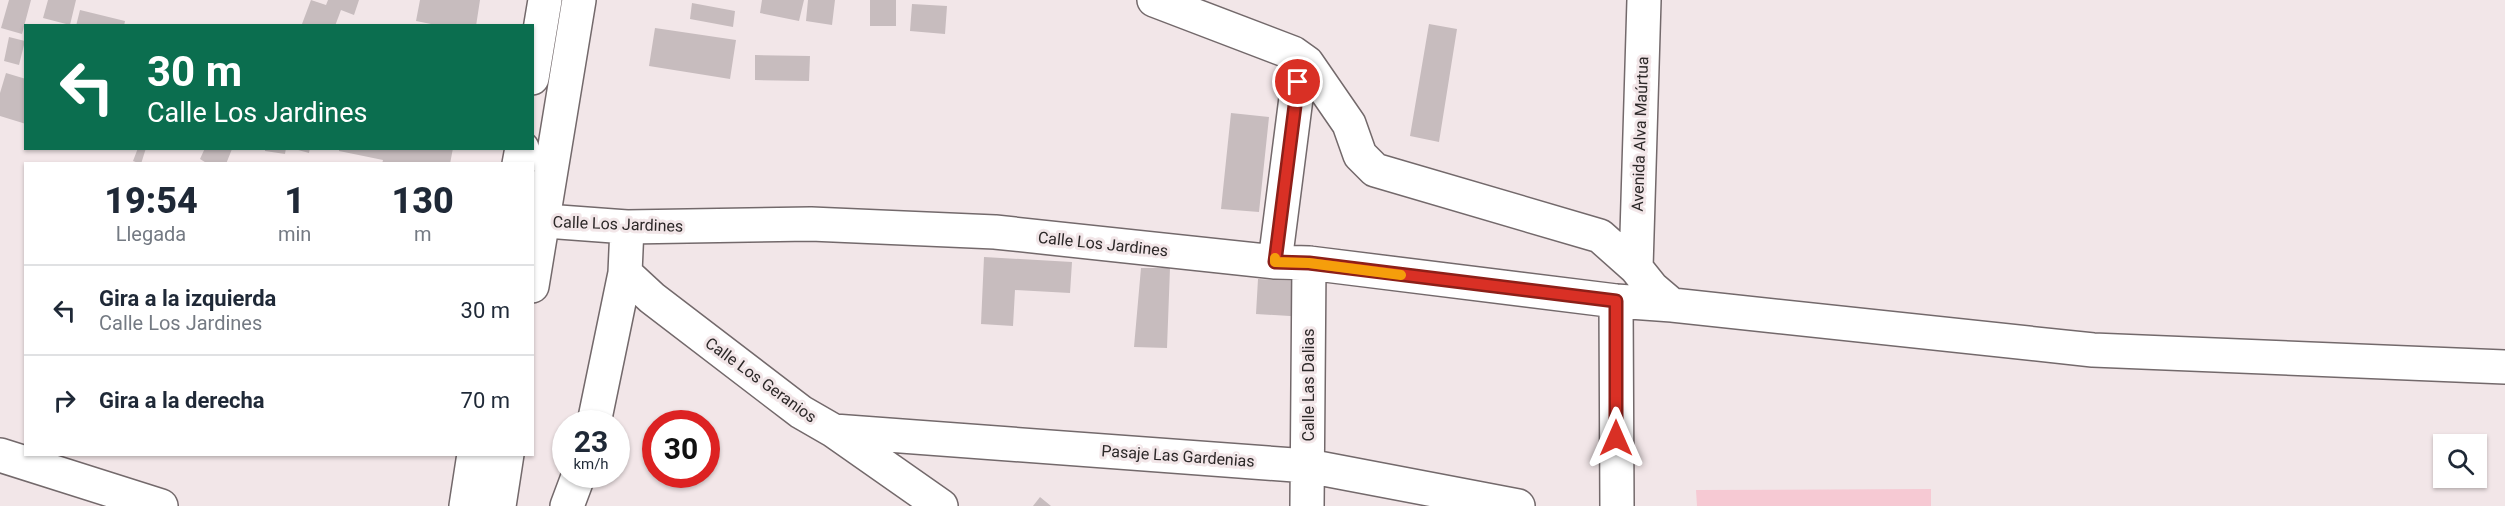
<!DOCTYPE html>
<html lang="es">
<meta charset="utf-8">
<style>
:root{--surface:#fff;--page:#f2f2f3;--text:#1f2937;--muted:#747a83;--line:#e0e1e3}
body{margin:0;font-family:Roboto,sans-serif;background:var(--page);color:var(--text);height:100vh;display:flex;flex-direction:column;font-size:22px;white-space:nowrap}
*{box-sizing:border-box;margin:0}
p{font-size:20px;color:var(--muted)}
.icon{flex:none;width:33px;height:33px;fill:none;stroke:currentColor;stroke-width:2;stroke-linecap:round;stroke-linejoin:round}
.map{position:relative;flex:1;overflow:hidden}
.side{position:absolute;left:24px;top:162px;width:510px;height:294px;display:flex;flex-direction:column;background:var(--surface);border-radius:0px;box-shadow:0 2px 4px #0004}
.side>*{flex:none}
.banner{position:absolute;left:24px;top:24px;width:510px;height:126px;border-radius:0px;box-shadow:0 2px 4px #0004;background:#0b6e4f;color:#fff;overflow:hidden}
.tools{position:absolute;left:2433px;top:434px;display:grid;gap:12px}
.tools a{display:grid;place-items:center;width:54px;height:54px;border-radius:0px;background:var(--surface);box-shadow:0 2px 4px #0004;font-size:30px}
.speed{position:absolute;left:552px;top:410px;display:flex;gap:12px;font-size:30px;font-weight:700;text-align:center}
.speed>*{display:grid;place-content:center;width:78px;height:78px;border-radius:50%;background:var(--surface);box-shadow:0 2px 4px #0004;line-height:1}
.speed small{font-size:15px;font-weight:400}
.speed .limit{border:9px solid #d22;background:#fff;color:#111}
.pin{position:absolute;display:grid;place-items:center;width:51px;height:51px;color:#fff;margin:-26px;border:3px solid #fff;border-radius:50%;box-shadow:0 2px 6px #0007}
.me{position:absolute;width:66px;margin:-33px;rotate:0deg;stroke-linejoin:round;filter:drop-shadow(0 0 4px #0008)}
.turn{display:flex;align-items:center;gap:21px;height:126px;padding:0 24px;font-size:27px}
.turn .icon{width:78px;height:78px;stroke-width:2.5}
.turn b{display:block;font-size:42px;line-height:51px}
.eta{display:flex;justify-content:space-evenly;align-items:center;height:102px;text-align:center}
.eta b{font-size:36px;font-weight:800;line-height:42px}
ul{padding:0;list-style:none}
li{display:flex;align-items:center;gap:18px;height:90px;padding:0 24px;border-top:2px solid var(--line)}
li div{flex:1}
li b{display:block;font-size:22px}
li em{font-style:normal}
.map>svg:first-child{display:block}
</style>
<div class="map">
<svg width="2505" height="506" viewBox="0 0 2505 506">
<rect width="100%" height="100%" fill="#f2e6e8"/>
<!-- green -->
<path fill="#f6c9d3" d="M1931,489V506H1697L1696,490Z"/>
<!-- building -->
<path fill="#c7bcbe" d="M9,0H31L22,34L1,28Z
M48,0H76L70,25L43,18Z
M311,0L326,5L328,0H359L354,15L341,10L335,26H305L302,24Z
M420,0H480L476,26H441L416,21Z
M762,0H804L799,21L760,13Z
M808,0H835L832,25L806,21Z
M870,0H896V26H870Z
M692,3L735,11L733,27L690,19Z
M912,4L947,6L945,34L910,31Z
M80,10L125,21L124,26H76Z
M1429,24L1457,29L1439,142L1410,136Z
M655,28L736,40L730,79L649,66Z
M9,37L25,41L19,65L4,61Z
M755,55L810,56L809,81L755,80Z
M6,73L26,79V124L0,116V93Z
M1231,113L1269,117L1259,212L1221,209Z
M138,148H146L141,164L133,161Z
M205,148H231L232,149L226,164H208L200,159Z
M265,148H286L285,154L265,151Z
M291,148H310L309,153Z
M339,148H453L450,164H382L383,160L339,151Z
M984,257L1072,262L1070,293L1015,290L1013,326L981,324Z
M1141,268H1170L1167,348L1134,347Z
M1258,279L1308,282L1306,317L1256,314Z
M1040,497L1051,506H1033Z"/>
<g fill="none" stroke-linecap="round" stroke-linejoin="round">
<defs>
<path id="street" d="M1154,0L1293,53L1307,63L1349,124L1360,155L1375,170L1600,236L1636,268L1652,288L1672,305L2093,350L2505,367
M532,220L627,227L811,224L995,232L1275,262L1309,263L1616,301L1672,305
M627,227L625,273L652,298L801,412L834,431L941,506
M1275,262L1301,59
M1636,268L1644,0
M1616,301L1617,506
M594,423L625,273
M834,431L1308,466L1518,506
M0,455L161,506
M567,506L579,474
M1307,506L1309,263"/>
<path id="secondary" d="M532,78L545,0
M519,164L522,148
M532,286L579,0
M466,506L474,454
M499,506L507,454"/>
</defs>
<!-- street casing -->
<use href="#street" stroke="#73696b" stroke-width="36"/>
<!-- secondary casing -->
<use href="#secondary" stroke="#73696b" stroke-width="36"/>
<!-- street -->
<use href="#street" stroke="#fff" stroke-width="33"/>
<!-- secondary -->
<use href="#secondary" stroke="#fff" stroke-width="33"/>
</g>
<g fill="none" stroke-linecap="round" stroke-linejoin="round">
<defs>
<path id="route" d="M1298,82L1275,262L1309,263L1616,301V438"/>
</defs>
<!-- route casing -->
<use href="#route" stroke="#8d1f18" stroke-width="15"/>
<!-- route -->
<use href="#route" stroke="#d93025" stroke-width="10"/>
<!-- slow -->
<path stroke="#f59e0b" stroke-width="10" d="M1275,258V262L1309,263L1401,275"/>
</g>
<g text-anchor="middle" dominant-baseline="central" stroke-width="6" stroke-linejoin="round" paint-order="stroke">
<!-- street labels -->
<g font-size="16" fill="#2c2828" stroke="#f2e6e8">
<text transform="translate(1640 134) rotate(-88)">Avenida Alva Maúrtua</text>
<text transform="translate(618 224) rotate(2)">Calle Los Jardines</text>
<text transform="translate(1103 244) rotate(6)">Calle Los Jardines</text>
<text transform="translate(761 380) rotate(36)">Calle Los Geranios</text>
<text transform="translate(1308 385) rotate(-90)">Calle Las Dalias</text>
<text transform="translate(1178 456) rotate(4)">Pasaje Las Gardenias</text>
</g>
</g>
</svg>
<div class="tools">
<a><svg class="icon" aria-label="search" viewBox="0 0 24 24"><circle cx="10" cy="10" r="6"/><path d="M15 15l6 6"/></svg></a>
</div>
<div class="speed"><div>23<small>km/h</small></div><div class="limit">30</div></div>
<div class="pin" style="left:1298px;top:82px;background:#d93025"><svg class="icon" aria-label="arrive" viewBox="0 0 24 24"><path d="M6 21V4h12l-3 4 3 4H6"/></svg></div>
<svg class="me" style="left:1616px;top:438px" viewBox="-20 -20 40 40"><path d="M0-17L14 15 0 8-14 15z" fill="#d93025" stroke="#fff" stroke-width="4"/></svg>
<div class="banner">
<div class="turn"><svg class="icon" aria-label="left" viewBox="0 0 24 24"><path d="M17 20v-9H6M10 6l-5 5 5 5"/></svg><div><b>30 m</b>Calle Los Jardines</div></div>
</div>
<section class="side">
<div class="eta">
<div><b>19:54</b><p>Llegada</p></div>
<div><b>1</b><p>min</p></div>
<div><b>130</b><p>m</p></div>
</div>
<ul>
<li><svg class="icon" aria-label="left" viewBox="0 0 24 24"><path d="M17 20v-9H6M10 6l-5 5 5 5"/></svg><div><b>Gira a la izquierda</b><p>Calle Los Jardines</p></div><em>30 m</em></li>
<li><svg class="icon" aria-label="right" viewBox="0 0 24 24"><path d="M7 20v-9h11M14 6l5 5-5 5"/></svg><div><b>Gira a la derecha</b></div><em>70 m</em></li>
</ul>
</section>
</div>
